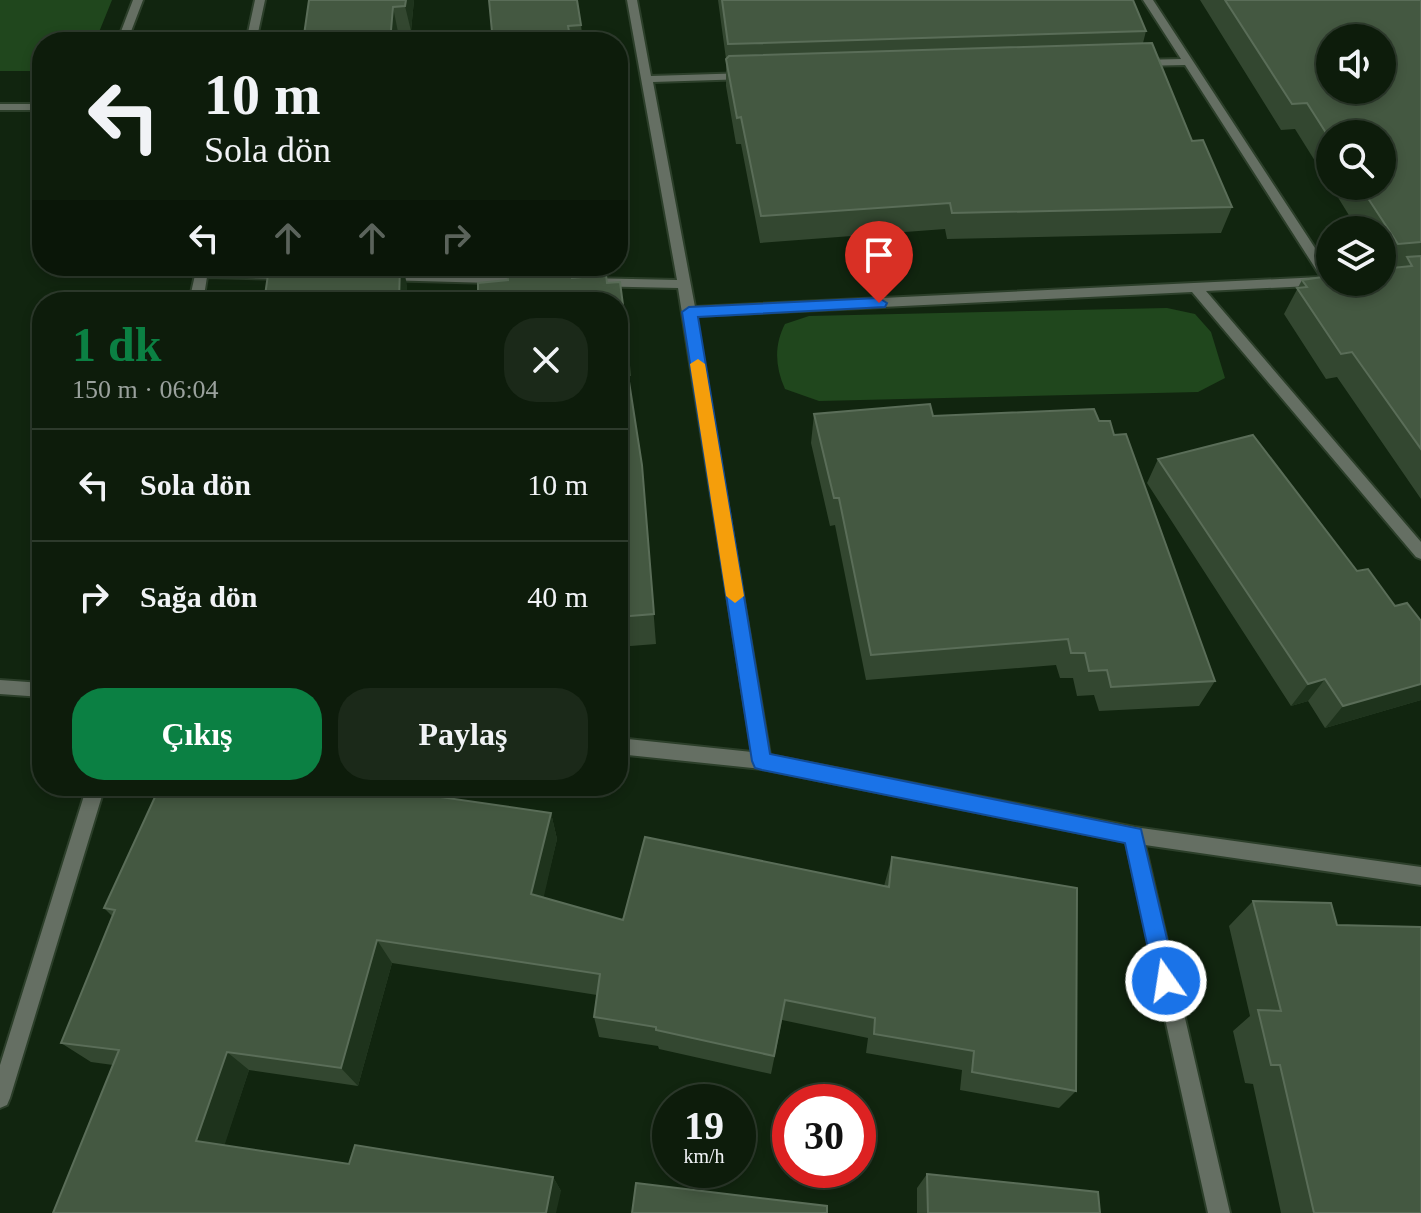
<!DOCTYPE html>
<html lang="tr">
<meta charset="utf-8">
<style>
:root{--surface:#0d1c0b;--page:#1b2919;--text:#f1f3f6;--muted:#9aa19d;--line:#2d3a2c;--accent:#0b8043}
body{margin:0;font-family:"Times New Roman",serif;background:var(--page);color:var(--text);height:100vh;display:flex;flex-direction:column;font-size:30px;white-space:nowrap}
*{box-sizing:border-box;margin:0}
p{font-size:26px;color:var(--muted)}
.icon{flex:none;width:44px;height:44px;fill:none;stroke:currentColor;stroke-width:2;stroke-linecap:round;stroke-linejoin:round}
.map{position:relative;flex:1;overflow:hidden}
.sheet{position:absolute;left:32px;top:292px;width:596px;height:504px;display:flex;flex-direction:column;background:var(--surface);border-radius:32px;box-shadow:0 4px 12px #0003,0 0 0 2px var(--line)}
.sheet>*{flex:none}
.top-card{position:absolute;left:32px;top:32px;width:596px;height:244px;border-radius:32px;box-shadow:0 4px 12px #0003,0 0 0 2px var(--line);background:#0d1c0b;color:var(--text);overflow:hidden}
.tools{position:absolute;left:1316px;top:24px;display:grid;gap:16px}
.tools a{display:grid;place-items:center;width:80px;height:80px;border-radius:50%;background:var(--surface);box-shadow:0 4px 12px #0003,0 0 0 2px var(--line);font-size:40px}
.speed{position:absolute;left:652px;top:1084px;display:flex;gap:16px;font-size:40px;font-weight:700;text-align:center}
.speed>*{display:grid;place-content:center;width:104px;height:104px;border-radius:50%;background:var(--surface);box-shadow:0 4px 12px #0003,0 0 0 2px var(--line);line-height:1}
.speed small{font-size:20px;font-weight:400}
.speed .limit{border:12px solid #d22;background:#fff;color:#111}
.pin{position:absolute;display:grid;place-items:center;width:68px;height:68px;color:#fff;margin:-82px -34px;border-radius:50% 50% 50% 0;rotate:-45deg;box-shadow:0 0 8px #0007}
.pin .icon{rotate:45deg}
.me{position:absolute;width:88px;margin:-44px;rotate:347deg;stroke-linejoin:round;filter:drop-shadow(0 0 6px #0008)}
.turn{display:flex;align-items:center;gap:28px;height:168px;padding:0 40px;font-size:36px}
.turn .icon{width:104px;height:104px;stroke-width:2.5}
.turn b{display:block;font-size:56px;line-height:68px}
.lanes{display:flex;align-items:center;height:76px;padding:0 40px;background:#0003;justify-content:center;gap:40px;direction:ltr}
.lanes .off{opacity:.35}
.round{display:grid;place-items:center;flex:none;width:84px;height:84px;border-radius:32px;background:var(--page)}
.summary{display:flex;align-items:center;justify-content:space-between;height:136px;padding:0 40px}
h1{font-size:48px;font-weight:600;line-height:60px;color:var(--accent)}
.action{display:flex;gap:16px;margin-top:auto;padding:16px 40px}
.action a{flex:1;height:92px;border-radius:32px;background:var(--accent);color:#fff;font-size:32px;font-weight:600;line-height:92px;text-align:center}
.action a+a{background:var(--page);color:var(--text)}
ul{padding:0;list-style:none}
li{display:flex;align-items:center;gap:24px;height:112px;padding:0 40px;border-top:2px solid var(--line)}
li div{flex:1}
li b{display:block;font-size:30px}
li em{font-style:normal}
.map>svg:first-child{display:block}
</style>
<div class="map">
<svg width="1421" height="1213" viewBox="0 0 1421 1213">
<rect width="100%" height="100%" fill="#11250f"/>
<!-- green -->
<path fill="#20471d" d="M0,0H112L95,42H42V71H0Z
M1167,308L1195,314L1211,332L1225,378L1198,392L819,401L785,389C775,367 774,345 785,324L809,316Z"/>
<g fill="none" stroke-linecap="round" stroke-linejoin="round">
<defs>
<path id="minor" d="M133,0H143L127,42H117Z
M255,0H265L256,42H246Z
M627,0H637L651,76L748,73L754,76L748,79L653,82L695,307L1321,277L1185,65L1139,66L1134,63L1139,60L1181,59L1143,0H1153L1330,271V282H1336L1330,285L1206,291L1421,542V559L1416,557L1192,292L696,316L770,755L1134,827L1421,867V885L1145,845L1230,1213H1208L1126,842L762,769L618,754V738L752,752L678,288L587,286L580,282L587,278L677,280Z
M0,104H42V110H0Z
M197,266H209V269L288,271L294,275L288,279L207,277L203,302H189Z
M387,273L528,276L534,280L528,284L382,280L381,277Z
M0,680L42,683V697L0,694Z
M87,786H105L10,1098L7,1105L0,1108V1065Z"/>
</defs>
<!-- minor casing -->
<use href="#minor" stroke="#2c3f2a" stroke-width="4"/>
<!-- minor -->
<use href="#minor" fill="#656f63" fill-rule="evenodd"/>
</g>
<!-- wall -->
<path fill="#334730" d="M309,0H414L411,31L398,32Z
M489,0L581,25L583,42H493Z
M718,0H1133L1146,31L1143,43L1192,141L1232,207L1221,233L947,239L945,229L760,243L741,144H736L726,86V59Z
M1200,0H1421V499L1337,377L1326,379L1284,314L1302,280L1383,269L1382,230H1358L1331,186H1382L1330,134V185L1295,129L1281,130Z
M507,266H571L572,278L606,275L607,283L620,282L628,343L631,376H628L642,465L656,644L618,647V302H478V283L508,280Z
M814,414L933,416L1099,421L1114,435L1215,681L1199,706L1099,711L1094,695L1077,696L1073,678H1060L1056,665L866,680L835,525L830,526L811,443Z
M1158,459L1357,571L1395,606L1421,621V700L1325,728L1308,701L1291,706L1147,483Z
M382,797L551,813L557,839L543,897L623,920L884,886L892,857L1076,1091L1059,1108L960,1090L962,1070L866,1053L868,1038L782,1020L771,1074L659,1049L658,1046L599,1037L594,1017L597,995L392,963L358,1086L249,1070L224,1145L349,1164L553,1177L561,1191L53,1213L113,1065L91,1062L61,1043L112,916L104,908Z
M1253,901L1421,1213H1281L1253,1084L1245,1083L1233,1031L1250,1016L1229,926Z
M927,1174L1100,1213H917V1188Z"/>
<!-- shaded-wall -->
<path fill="#1e331c" d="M406,0H414L411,31L405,6Z
M393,7L398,32L397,42H390Z
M400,266H403L407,285V302H399Z
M1325,679L1308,701L1291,706L1308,684Z
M1421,684V700L1325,728L1343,706Z
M551,813L557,839L539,918L531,894Z
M377,940L392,963L358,1086L341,1068Z
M227,1052L249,1070L221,1156L196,1141Z
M553,1177L561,1191L556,1213H546Z"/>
<!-- building -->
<path fill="#445841" stroke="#5a6d58" stroke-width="2" fill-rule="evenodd" d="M309,0H406L405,6L393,7L390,42H303Z
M489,0H577L581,25L568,26L571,42H493Z
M722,0H1133L1146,31L728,44Z
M1225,0H1421V242L1398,244L1360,186H1382V134H1330V139L1307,103L1292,104ZM1330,38H1382V90H1330Z
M1152,43L1192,141L1203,140L1232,207L952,213L950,203L761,216L741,117L737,118L726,59L729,56Z
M1421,256V449L1352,352L1341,354L1297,288L1307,287L1302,280L1330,276V282H1382V269L1412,266L1407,257Z
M283,266H400L399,302H264L269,268L283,267Z
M507,266H571L572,278L606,275L607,283L620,282L628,343H623L642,465L654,614L618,617V302H478V283L508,280Z
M930,404L933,416L1094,409L1099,421H1110L1114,435L1126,434L1215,681L1111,687L1107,670L1089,671L1085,653H1071L1068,639L871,655L839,498H834L814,414Z
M1253,435L1357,571L1368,569L1395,606L1407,603L1421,621V684L1343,706L1325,679L1308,684L1158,459Z
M160,786H302L382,797L385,789L551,813L531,894L623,920L645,837L889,887L892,857L1077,888L1076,1091L972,1072L974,1051L874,1034L875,1018L785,1000L774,1056L656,1030V1027L594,1017L600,974L377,940L341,1068L227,1052L196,1141L349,1164L355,1145L553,1177L546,1213H53L119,1050L61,1043L115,910L104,908Z
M1253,901L1331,903L1337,925L1421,927V1213H1314L1280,1065H1271L1258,1010L1281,1011Z
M927,1174L1098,1192L1100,1213H928Z
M636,1183L827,1206V1213H632Z"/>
<!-- route -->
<path fill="#1a73e8" stroke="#114b97" stroke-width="2" d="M879,298L887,303L885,307L698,317L770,754L1141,829L1177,981L1174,988L1166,992L1159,988L1155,981L1125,843L762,770L755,768L752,761L682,312L689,307Z"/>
<!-- slow -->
<path fill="#f59e0b" d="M698,359L705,364L744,596L735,603L726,596L690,364Z"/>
</svg>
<div class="tools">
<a><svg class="icon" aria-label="sound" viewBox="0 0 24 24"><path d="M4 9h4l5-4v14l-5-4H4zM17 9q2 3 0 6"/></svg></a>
<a><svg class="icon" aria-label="search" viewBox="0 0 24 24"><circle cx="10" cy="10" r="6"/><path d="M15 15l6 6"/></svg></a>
<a><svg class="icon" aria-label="layers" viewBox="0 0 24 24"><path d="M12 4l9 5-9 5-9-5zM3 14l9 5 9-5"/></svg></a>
</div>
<div class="speed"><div>19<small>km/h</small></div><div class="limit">30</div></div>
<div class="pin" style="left:879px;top:303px;background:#d93025"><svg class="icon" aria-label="arrive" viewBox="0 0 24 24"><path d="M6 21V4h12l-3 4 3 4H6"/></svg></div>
<svg class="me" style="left:1166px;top:981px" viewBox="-20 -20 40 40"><circle r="17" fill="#1a73e8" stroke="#fff" stroke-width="3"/><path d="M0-11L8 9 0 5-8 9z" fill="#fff"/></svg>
<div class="top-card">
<div class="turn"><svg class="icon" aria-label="left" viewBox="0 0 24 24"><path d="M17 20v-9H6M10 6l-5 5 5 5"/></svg><div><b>10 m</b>Sola dön</div></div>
<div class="lanes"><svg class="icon" aria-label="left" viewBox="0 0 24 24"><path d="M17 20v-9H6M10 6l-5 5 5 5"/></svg><svg class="icon off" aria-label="ahead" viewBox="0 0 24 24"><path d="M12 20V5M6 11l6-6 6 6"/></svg><svg class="icon off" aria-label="ahead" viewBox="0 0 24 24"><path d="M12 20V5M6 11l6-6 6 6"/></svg><svg class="icon off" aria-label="right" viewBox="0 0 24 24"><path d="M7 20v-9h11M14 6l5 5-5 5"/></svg></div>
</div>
<section class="sheet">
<div class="summary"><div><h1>1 dk</h1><p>150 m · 06:04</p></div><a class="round"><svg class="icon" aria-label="close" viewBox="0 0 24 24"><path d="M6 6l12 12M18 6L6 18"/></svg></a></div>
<ul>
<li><svg class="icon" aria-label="left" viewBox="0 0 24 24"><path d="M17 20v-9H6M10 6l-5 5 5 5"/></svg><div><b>Sola dön</b></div><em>10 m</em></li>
<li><svg class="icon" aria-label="right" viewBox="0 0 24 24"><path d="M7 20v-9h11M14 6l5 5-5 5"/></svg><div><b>Sağa dön</b></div><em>40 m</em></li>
</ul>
<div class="action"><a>Çıkış</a><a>Paylaş</a></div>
</section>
</div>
